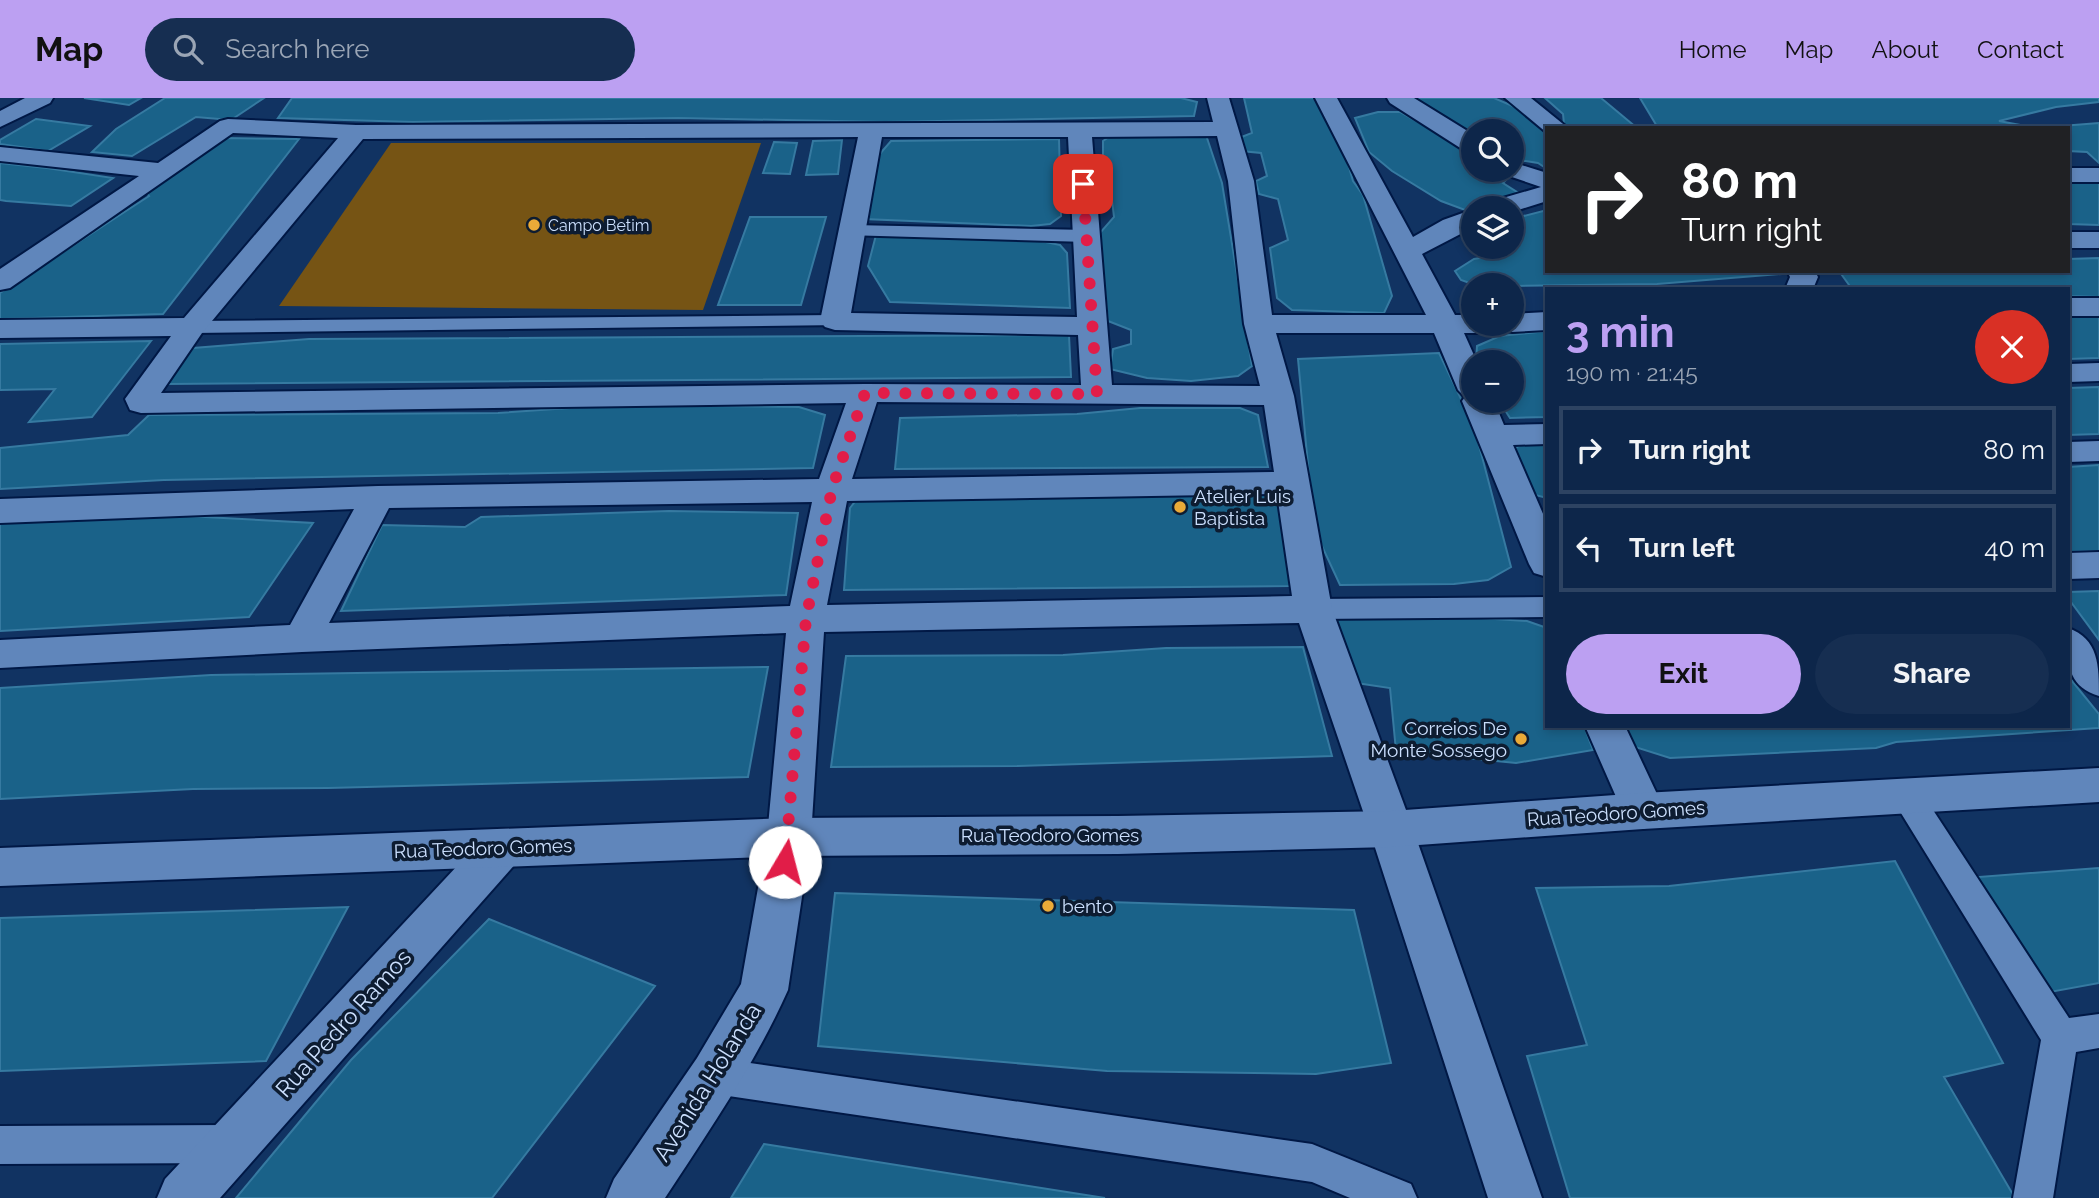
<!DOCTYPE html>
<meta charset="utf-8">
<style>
:root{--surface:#0d264a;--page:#162e51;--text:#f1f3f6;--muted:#9aa5b5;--line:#2d4362;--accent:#bca0f2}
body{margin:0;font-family:Raleway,sans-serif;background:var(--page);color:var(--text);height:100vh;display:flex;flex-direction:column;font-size:26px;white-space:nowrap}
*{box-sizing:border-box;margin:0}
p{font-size:23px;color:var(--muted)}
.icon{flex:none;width:38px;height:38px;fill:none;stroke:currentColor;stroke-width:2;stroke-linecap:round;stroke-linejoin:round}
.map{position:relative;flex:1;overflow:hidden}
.sheet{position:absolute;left:1545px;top:189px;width:525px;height:441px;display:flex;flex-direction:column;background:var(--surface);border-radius:0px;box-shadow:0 4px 10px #0003,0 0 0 2px var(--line)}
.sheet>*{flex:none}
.banner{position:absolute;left:1545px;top:28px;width:525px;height:147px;border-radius:0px;box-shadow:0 4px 10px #0003,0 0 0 2px var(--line);background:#202124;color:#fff;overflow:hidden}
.buttons{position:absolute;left:1461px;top:21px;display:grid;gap:14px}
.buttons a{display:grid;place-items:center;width:63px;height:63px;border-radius:50%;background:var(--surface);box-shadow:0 4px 10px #0003,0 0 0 2px var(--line);font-size:35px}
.pin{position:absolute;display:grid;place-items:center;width:60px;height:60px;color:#fff;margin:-30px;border-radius:14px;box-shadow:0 4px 10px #0006}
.me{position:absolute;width:77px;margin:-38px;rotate:8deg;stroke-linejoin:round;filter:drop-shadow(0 0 5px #0008)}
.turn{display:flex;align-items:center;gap:24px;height:147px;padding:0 21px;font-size:32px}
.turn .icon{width:91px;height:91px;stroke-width:2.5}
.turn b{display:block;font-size:49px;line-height:60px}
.round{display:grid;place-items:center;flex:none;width:74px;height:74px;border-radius:37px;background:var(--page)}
.overview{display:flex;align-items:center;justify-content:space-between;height:119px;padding:0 21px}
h1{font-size:42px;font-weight:700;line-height:52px;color:var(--accent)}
.button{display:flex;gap:14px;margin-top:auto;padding:14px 21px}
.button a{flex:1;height:80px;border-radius:42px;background:var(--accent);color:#111;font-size:28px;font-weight:700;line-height:80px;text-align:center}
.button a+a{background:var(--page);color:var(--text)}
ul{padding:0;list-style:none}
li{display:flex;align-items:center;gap:21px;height:88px;margin:0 14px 10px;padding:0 7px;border:4px solid var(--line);border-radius:0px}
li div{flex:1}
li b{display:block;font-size:26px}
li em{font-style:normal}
header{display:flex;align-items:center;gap:42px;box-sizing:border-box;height:98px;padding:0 35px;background:var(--accent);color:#111}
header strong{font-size:33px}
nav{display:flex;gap:38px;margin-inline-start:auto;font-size:24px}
.search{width:490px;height:63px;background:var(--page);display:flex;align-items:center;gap:18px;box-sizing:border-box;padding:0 24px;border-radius:38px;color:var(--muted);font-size:26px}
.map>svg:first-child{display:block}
</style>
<header>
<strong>Map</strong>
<div class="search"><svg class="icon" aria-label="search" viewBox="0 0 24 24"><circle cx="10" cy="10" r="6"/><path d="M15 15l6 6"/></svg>Search here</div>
<nav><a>Home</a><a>Map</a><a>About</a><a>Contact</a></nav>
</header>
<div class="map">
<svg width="2099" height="1100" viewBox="0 0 2099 1100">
<rect width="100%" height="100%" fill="#113362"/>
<!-- green -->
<path fill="#765414" d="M391,45H761L703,212L279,208Z"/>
<!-- building -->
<path fill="#1a6289" stroke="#367aa1" stroke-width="2" d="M84,0H141L129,7Z
M165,0H264L231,22L196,19L132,58L92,54L116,31Z
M292,0H1181L1197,4L1194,18L885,24L678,20L413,24L278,20Z
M1244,0H1314L1345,55L1353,83L1363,97L1392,198L1384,215L1292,212L1277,200L1270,150L1288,142L1278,101L1259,96L1256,83L1267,78L1261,55L1241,53L1239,40L1252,35Z
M1404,0H1494L1515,9L1547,32V71L1538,65L1512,61V33H1474V39Z
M1545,0H1601L1637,30H1573L1564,26L1563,16Z
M1640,0H2099V4L2056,9L1999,23L2036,30H1658Z
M1378,14H1400L1448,41L1474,58V72H1492L1506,82L1503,85L1520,96L1465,112L1441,103L1392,73L1369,54L1355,20Z
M36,21L90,28L48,53L0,46V42Z
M2099,25V65L2087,54L2068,53V30H2036Z
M1112,37H1206L1222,85L1252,268L1238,278L1191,283L1147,280L1110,271L1113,251L1131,246V232L1108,223L1099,136L1114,119L1111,95L1099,83L1103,72V43Z
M223,40L299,41L163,216L0,221V195L149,98L146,94Z
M1059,41L1061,118L1050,126L1031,128L864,121L878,58L891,43Z
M842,42L838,76L806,77L813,43Z
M774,44L797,45L790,76L763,75Z
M0,65L47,70L113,80L71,108L6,103L0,102Z
M2068,84H2099V127L2068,126Z
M1547,112V173H1780L1781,176L1657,186L1512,188L1475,187L1461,182L1455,173L1474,161L1505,156L1493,149H1512V121Z
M750,119H826L801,207H718Z
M876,137L1031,141L1060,147L1067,155L1070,210L890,204L868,168Z
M2099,160V199L2068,198V191H1852L1839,173H2068V161Z
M2068,215H2099V260L2068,261Z
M1547,233V319L1510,320L1499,303H1512V264H1476L1477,248L1500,238Z
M1069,237L1071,279L167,286L193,250L309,241Z
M151,243L92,319L29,324L55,291L0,292V246Z
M1439,255L1474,328L1511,469L1488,482L1454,486L1340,487L1314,431L1298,261Z
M2099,289V336L2068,337V290Z
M613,307L799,309L825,317L813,370L164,382L0,391V350L128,337L149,317L498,315Z
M1140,310H1240L1258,317L1268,369L895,371L900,320L1077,316Z
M1523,345L1547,346V400L1531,396L1513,352Z
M2099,367V453L2068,454V369Z
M1274,396L1284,409L1290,488L844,492L850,410L857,401Z
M669,413L798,415L786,497L341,513L382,427L465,429L481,419Z
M149,416L313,425L249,519L0,533V425Z
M2099,493V542L2068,500V494Z
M1448,518L1527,523L1547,530V628H1584L1593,652L1516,665L1396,653L1390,590L1350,584L1330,528L1338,520Z
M1303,549L1332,658L1018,668L831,669L846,558L1063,557L1166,550Z
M768,569L748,679L328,690L193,691L0,701V590L211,577Z
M2068,578L2099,616V630L1896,644L1876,650L1670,660L1635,649L1623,628H2068Z
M1895,763L2003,965L1944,979L2015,1100H1570L1527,958L1587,947L1536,790L1669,788Z
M2099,770V885L2050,894L1965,780Z
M835,795L1354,812L1391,965L1316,976L1107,973L818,948Z
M348,809L266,963L0,973V820Z
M489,821L655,888L492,1100H236L351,962Z
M764,1046L1105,1100H731Z"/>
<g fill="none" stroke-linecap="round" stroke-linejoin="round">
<defs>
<path id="service" d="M852,127L1087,132L1097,138L1087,144L845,137L842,133Z
M835,217L842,219L846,223L842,227L192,235L184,234L181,229L184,224L192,223Z
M1547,499V519L1313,521L1303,518L1299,511L1303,504L1313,501Z
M1907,685L1918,689L2069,920L2099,916V950L2076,954L2053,1100H2013L2041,942L1896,707L1891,698L1896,689Z
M715,960L1312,1046L1411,1086L1417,1100H1350L1312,1084L715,996L702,991L697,978L702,965Z
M233,1027L247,1032L252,1046L247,1060L233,1065L0,1066V1028Z"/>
<path id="minor" d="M1207,0H1229L1254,83L1272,217H1426L1315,0H1337L1413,139L1443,122L1474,111V129L1422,156L1455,217H1474V226H1512V216L1547,214V232L1512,234L1500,229L1488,235H1464L1477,264H1474V303H1494L1504,327L1547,326V346L1513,347L1547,425V479L1534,475L1529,466L1462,303L1465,299L1458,292L1434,235H1276L1294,298L1332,511L1413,731L1542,1100H1488L1369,731L1299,525L824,534L811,739L805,752L789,758L773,752L767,739L786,535L302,554L0,570V542L290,527L354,411L0,425V401L378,388L819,381L846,305L141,315L130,312L125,301L171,238L0,240V222L184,220L338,40L233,35L10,190L0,192V171L139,78L0,63V49L158,65L220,23L228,21L356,27L1213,24ZM1217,38L1228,83L1244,226L1260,288L1112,287L1092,39ZM858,39L820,223L825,229L835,232L1078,237L1081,287L865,286L161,295L202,235L363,41ZM882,39H1068L1077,219L851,215ZM877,304L1264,307L1274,374L852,381ZM1277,396L1292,498L827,507L847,403ZM812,404L790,508L329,525L389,410Z
M1387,0H1414L1474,37V55L1465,53L1390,5Z
M1505,0H1531L1568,30H1547V35Z
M1512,64L1547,75V103L1512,114V110H1485L1489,104L1541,89L1503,76L1500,72H1512Z
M2068,70H2099V84H2068Z
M2068,134H2099V150H2068Z
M1787,173H1815L1818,179L1813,191H1785L1790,179Z
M2068,200H2099V218H2068Z
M2099,265V283L2068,284V266Z
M2099,343V363L2068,364V344Z
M2099,454V480L2068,481V455Z
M2068,530C2099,541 2099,568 2099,598C2064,587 2068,561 2068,530Z
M1585,628H1625L1665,713L1658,726L1643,731L1628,726Z
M502,731L518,737L524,750L518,763L220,1100H157L165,1081L486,737Z"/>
<path id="tertiary" d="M25,0H53L50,5L0,29V13Z
M789,720L805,726L811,739L788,892C755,966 709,1033 665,1100H606L614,1081L697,960L741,886L767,739L773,726Z"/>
<path id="secondary" d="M2099,670V704L1643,731L1391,749L1118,756L789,758L0,788V750L789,720L1118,718L1391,713L1643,695Z"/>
</defs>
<!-- service casing -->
<use href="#service" stroke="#001845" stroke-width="4"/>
<!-- minor casing -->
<use href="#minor" stroke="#001845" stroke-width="4"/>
<!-- tertiary casing -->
<use href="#tertiary" stroke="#001845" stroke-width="4"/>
<!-- secondary casing -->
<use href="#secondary" stroke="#001845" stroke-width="4"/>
<!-- service -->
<use href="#service" fill="#6086bb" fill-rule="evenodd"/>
<!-- minor -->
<use href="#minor" fill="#6086bb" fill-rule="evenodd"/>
<!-- tertiary -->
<use href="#tertiary" fill="#6086bb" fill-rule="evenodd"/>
<!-- secondary -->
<use href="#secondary" fill="#6086bb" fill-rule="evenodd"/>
</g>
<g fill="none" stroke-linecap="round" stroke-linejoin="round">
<!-- route -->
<path stroke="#e11d48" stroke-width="12" stroke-dasharray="0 21.6" d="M785,764L806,521L832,391L865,295L1097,296L1083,86"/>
</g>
<!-- markers -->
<g fill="#eaaa38" stroke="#0d1c31" stroke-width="2.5">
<circle cx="534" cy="127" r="7"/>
<circle cx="1180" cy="409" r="7"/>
<circle cx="1521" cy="641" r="7"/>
<circle cx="1048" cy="808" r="7"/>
</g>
<g text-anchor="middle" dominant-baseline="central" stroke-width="7" stroke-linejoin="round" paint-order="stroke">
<!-- far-poi labels -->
<g font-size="16" fill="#cbdffd" stroke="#0d1c31" text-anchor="start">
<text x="548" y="127">Campo Betim</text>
</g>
<!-- poi labels -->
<g font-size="19" fill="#cbdffd" stroke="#0d1c31" text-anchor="start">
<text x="1194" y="398">Atelier Luis<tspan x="1194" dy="22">Baptista</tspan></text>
<text x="1507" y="630" text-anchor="end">Correios De<tspan x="1507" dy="22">Monte Sossego</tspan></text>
<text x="1062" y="808">bento</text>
</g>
<!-- street labels -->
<g font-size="19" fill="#cbdffd" stroke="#0d1c31">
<text transform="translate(1616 715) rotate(-4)">Rua Teodoro Gomes</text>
<text x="1050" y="737">Rua Teodoro Gomes</text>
<text transform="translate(483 750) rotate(-2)">Rua Teodoro Gomes</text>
</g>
<!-- near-street labels -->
<g font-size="23" fill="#cbdffd" stroke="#0d1c31">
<text transform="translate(343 925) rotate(-48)">Rua Pedro Ramos</text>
<text transform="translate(707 984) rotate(-58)">Avenida Holanda</text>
</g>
</g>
</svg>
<div class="buttons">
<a><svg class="icon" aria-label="search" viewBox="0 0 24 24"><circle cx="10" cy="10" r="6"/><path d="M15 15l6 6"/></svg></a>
<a><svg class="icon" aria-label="layers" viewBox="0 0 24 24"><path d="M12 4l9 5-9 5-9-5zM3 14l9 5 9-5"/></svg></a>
<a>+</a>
<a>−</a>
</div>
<div class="pin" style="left:1083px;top:86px;background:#d93025"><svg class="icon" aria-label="arrive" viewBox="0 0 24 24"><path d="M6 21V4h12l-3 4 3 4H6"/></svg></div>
<svg class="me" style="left:785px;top:764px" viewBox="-20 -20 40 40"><circle r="19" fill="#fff"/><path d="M0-13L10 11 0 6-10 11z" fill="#e11d48"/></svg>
<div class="banner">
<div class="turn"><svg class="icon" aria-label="right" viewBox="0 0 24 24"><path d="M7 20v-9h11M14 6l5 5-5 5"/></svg><div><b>80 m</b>Turn right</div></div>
</div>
<section class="sheet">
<div class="overview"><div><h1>3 min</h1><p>190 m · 21:45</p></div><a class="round" style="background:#d93025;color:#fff"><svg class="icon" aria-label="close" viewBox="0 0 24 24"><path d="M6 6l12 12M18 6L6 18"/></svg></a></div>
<ul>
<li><svg class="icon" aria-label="right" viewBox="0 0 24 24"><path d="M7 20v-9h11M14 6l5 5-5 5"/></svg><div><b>Turn right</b></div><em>80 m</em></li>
<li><svg class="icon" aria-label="left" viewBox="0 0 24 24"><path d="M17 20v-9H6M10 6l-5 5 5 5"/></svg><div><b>Turn left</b></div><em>40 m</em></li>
</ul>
<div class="button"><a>Exit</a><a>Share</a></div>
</section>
</div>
